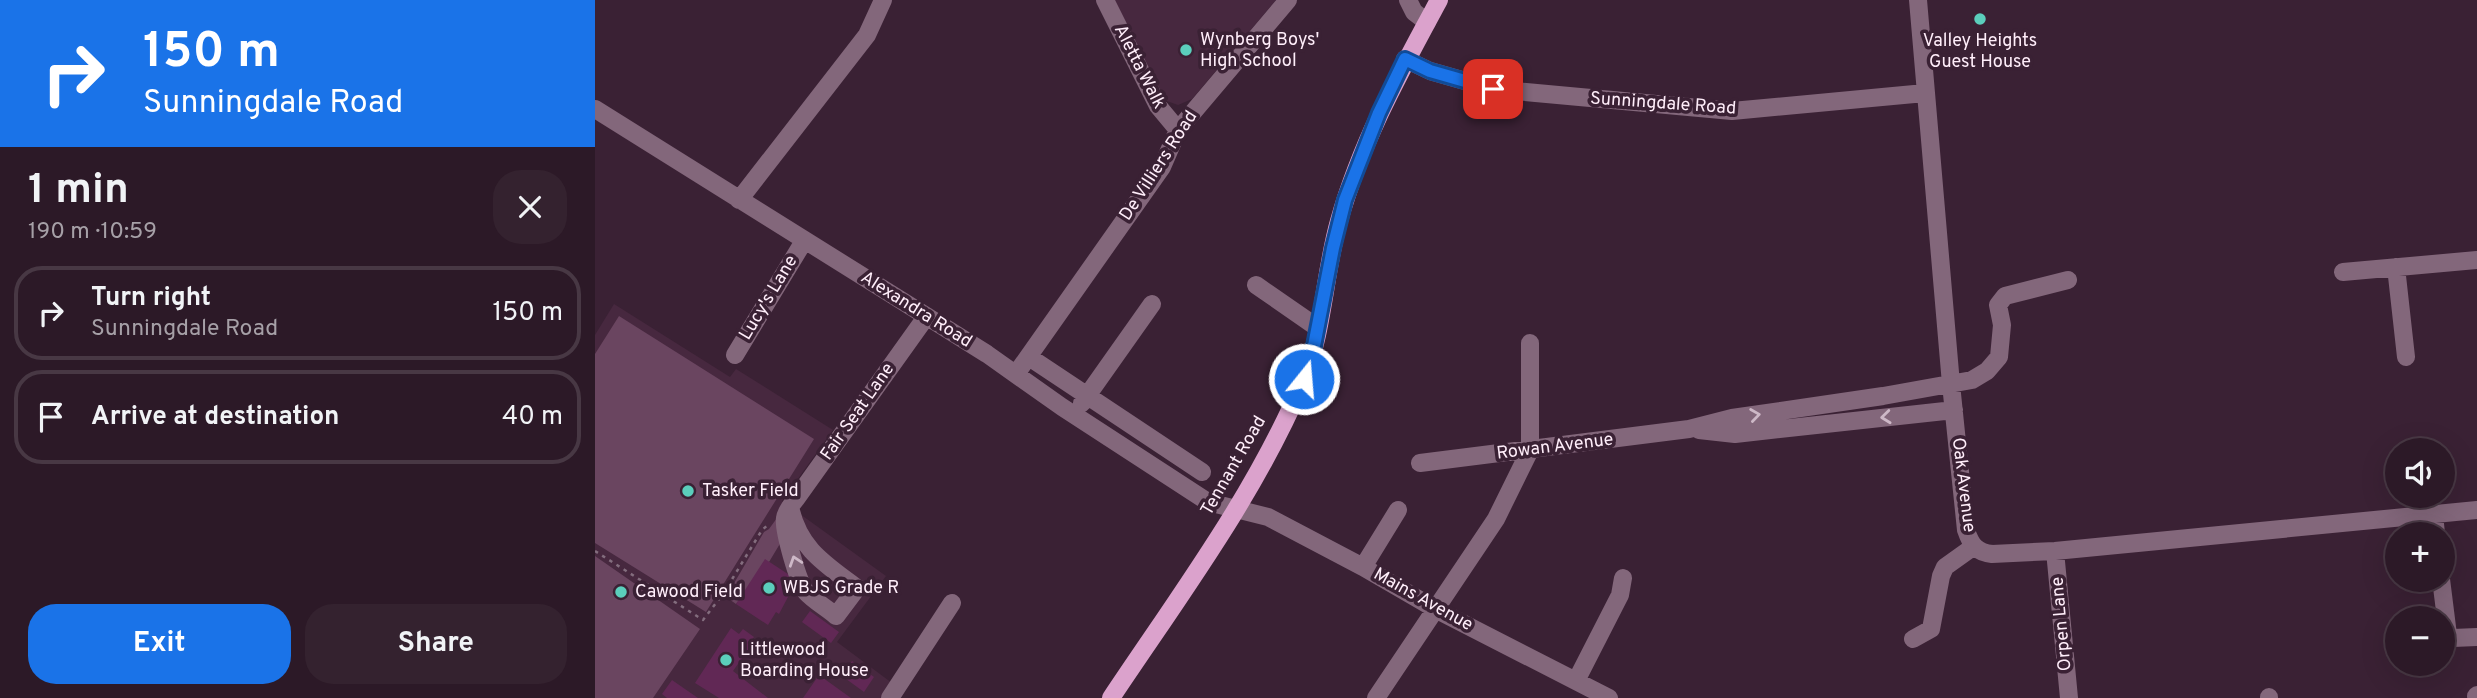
<!DOCTYPE html>
<meta charset="utf-8">
<style>
:root{--surface:#2c1927;--page:#34222f;--text:#f1f3f6;--muted:#a6a0a7;--line:#483844;--accent:#1a73e8}
body{margin:0;font-family:Overpass,sans-serif;background:var(--page);color:var(--text);height:100vh;display:flex;flex-direction:column;font-size:26px;white-space:nowrap}
*{box-sizing:border-box;margin:0}
p{font-size:23px;color:var(--muted)}
.icon{flex:none;width:38px;height:38px;fill:none;stroke:currentColor;stroke-width:2;stroke-linecap:round;stroke-linejoin:round}
.map{position:relative;flex:1;overflow:hidden}
.details{display:flex;flex-direction:column;background:var(--surface);width:595px}
.details>*{flex:none}
.hud{background:#1a73e8;color:#fff;overflow:hidden}
.fabs{position:absolute;left:1790px;top:438px;display:grid;gap:14px}
.fabs a{display:grid;place-items:center;width:70px;height:70px;border-radius:50%;background:var(--surface);box-shadow:0 7px 28px #0002,0 0 0 2px var(--line);font-size:35px}
.pin{position:absolute;display:grid;place-items:center;width:60px;height:60px;color:#fff;margin:-30px;border-radius:14px;box-shadow:0 4px 10px #0006}
.me{position:absolute;width:77px;margin:-38px;rotate:17deg;stroke-linejoin:round;filter:drop-shadow(0 0 5px #0008)}
.turn{display:flex;align-items:center;gap:24px;height:147px;padding:0 28px;font-size:32px}
.turn .icon{width:91px;height:91px;stroke-width:2.5}
.turn b{display:block;font-size:49px;line-height:60px}
.round{display:grid;place-items:center;flex:none;width:74px;height:74px;border-radius:28px;background:var(--page)}
.head{display:flex;align-items:center;justify-content:space-between;height:119px;padding:0 28px}
h1{font-size:42px;font-weight:700;line-height:52px}
.action{display:flex;gap:14px;margin-top:auto;padding:14px 28px}
.action a{flex:1;height:80px;border-radius:28px;background:var(--accent);color:#fff;font-size:28px;font-weight:700;line-height:80px;text-align:center}
.action a+a{background:var(--page);color:var(--text)}
ul{padding:0;list-style:none}
li{display:flex;align-items:center;gap:21px;height:94px;margin:0 14px 10px;padding:0 14px;border:4px solid var(--line);border-radius:28px}
li div{flex:1}
li b{display:block;font-size:26px}
li em{font-style:normal}
main{display:flex;flex:1;min-height:0}
.map>svg:first-child{display:block}
</style>
<main>
<section class="details">
<div class="hud">
<div class="turn"><svg class="icon" aria-label="right" viewBox="0 0 24 24"><path d="M7 20v-9h11M14 6l5 5-5 5"/></svg><div><b>150 m</b>Sunningdale Road</div></div>
</div>
<div class="head"><div><h1>1 min</h1><p>190 m · 10:59</p></div><a class="round"><svg class="icon" aria-label="close" viewBox="0 0 24 24"><path d="M6 6l12 12M18 6L6 18"/></svg></a></div>
<ul>
<li><svg class="icon" aria-label="right" viewBox="0 0 24 24"><path d="M7 20v-9h11M14 6l5 5-5 5"/></svg><div><b>Turn right</b><p>Sunningdale Road</p></div><em>150 m</em></li>
<li><svg class="icon" aria-label="arrive" viewBox="0 0 24 24"><path d="M6 21V4h12l-3 4 3 4H6"/></svg><div><b>Arrive at destination</b></div><em>40 m</em></li>
</ul>
<div class="action"><a>Exit</a><a>Share</a></div>
</section>
<div class="map">
<svg width="1882" height="698" viewBox="0 0 1882 698">
<rect width="100%" height="100%" fill="#3a2134"/>
<!-- built -->
<path fill="#47283f" d="M519,0H681L597,99L583,105L569,100Z
M19,304L135,377L141,369L238,430L187,501L291,576L242,642L297,683L287,698H0V335Z"/>
<!-- green -->
<path fill="#6a4560" d="M24,316L219,439L111,612L0,543V354Z
M182,518L186,542L174,562L141,604L131,597L169,532L174,529Z
M0,556L105,629L58,698H0Z"/>
<!-- building -->
<path fill="#612855" d="M170,559L202,580L184,614L181,612L173,625L141,604Z
M215,611L244,632L236,643L207,622Z
M136,628L144,634L148,629L159,637L155,642L157,644L138,671L173,698H124L100,683Z
M257,661L279,677L269,692L247,676Z
M224,675L256,698H208Z
M77,680L103,698H72L67,694Z"/>
<g fill="none" stroke-linecap="round" stroke-linejoin="round">
<!-- path -->
<path stroke="#836d7e" stroke-width="2.5" stroke-dasharray="3.5 5" stroke-linecap="butt" d="M0,551L108,620L128,594L167,530L174,524"/>
<!-- minor -->
<path stroke="#83677b" stroke-width="18" d="M510,0L563,106L583,130
M813,0L819,12L832,22
M1323,0L1356,384L1371,530C1376,545 1381,552 1397,554L1460,551L1882,510
M810,59L835,71L898,89L1137,111L1330,93
M0,109L392,354L467,407L613,502L673,517L768,567L842,610L1014,698
M144,200L272,35L288,0
M1801,267L1811,357
M1748,272L1882,260
M661,285L723,328
M140,355L209,241
M434,357L607,472
M421,374L567,167L583,130L693,0
M487,403L557,304
M1104,430L1140,434L1359,410
M825,463L1094,429L1137,418L1288,396L1377,380L1392,371L1404,357L1407,325L1403,305L1410,296L1473,280
M195,507C204,549 230,564 262,588L241,616C232,608 219,601 211,592C203,582 188,530 190,518C191,511 197,504 201,499L331,317
M1839,514L1841,534
M1460,551L1474,698
M768,567L803,510
M1846,579L1853,635L1858,638L1882,637
M1318,639L1336,629L1346,576L1350,567L1378,547
M981,681L1025,595L1028,578
M1881,696L1882,695
M1674,697V698
M295,698L357,603
M781,698L901,519L935,450V343"/>
<!-- major -->
<path stroke="#dba2cc" stroke-width="18" d="M516,698C584,596 660,495 708,381C729,330 729,274 744,221C766,142 805,72 844,0"/>
</g>
<!-- one-way arrows -->
<defs><path id="oneway-chevron" d="M-2-3.5L2.5 0L-2 3.5" fill="none" stroke-width="1.6" stroke-linecap="round" stroke-linejoin="round" transform="scale(1.75)"/></defs>
<g stroke="#cdb8c7">
<use href="#oneway-chevron" transform="translate(1160 415) rotate(-8)"/>
<use href="#oneway-chevron" transform="translate(1291 417) rotate(174)"/>
<use href="#oneway-chevron" transform="translate(200 561) rotate(-108)"/>
</g>
<g fill="none" stroke-linecap="round" stroke-linejoin="round">
<defs>
<path id="route" d="M709,379L719,346L738,248L750,200L784,113L810,59L835,71L898,89"/>
</defs>
<!-- route casing -->
<use href="#route" stroke="#114b97" stroke-width="18"/>
<!-- route -->
<use href="#route" stroke="#1a73e8" stroke-width="12"/>
</g>
<!-- markers -->
<g fill="#5bcebc" stroke="#3a2134" stroke-width="2.5">
<circle cx="1385" cy="19" r="7"/>
<circle cx="591" cy="50" r="7"/>
<circle cx="93" cy="491" r="7"/>
<circle cx="174" cy="588" r="7"/>
<circle cx="26" cy="592" r="7"/>
<circle cx="131" cy="660" r="7"/>
</g>
<g text-anchor="middle" dominant-baseline="central" stroke-width="7" stroke-linejoin="round" paint-order="stroke">
<!-- poi labels -->
<g font-size="18" fill="#ffeefa" stroke="#3a2134" text-anchor="start">
<text x="605" y="40">Wynberg Boys'<tspan x="605" dy="21">High School</tspan></text>
<text x="1385" y="41" text-anchor="middle">Valley Heights<tspan x="1385" dy="21">Guest House</tspan></text>
<text x="107" y="491">Tasker Field</text>
<text x="188" y="588">WBJS Grade R</text>
<text x="40" y="592">Cawood Field</text>
<text x="145" y="650">Littlewood<tspan x="145" dy="21">Boarding House</tspan></text>
</g>
<!-- street labels -->
<g font-size="18" fill="#ffeefa" stroke="#3a2134">
<text transform="translate(544 67) rotate(63)">Aletta Walk</text>
<text transform="translate(1068 104) rotate(4)">Sunningdale Road</text>
<text transform="translate(564 166) rotate(-57)">De Villiers Road</text>
<text transform="translate(174 298) rotate(-59)">Lucy's Lane</text>
<text transform="translate(321 310) rotate(32)">Alexandra Road</text>
<text transform="translate(263 412) rotate(-55)">Fair Seat Lane</text>
<text transform="translate(960 447) rotate(-7)">Rowan Avenue</text>
<text transform="translate(639 466) rotate(-60)">Tennant Road</text>
<text transform="translate(1368 485) rotate(83)">Oak Avenue</text>
<text transform="translate(828 600) rotate(29)">Mains Avenue</text>
<text transform="translate(1467 624) rotate(-95)">Orpen Lane</text>
</g>
</g>
</svg>
<div class="fabs">
<a><svg class="icon" aria-label="sound" viewBox="0 0 24 24"><path d="M4 9h4l5-4v14l-5-4H4zM17 9q2 3 0 6"/></svg></a>
<a>+</a>
<a>−</a>
</div>
<div class="pin" style="left:898px;top:89px;background:#d93025"><svg class="icon" aria-label="arrive" viewBox="0 0 24 24"><path d="M6 21V4h12l-3 4 3 4H6"/></svg></div>
<svg class="me" style="left:709px;top:379px" viewBox="-20 -20 40 40"><circle r="17" fill="#1a73e8" stroke="#fff" stroke-width="3"/><path d="M0-11L8 9 0 5-8 9z" fill="#fff"/></svg>
</div>
</main>
